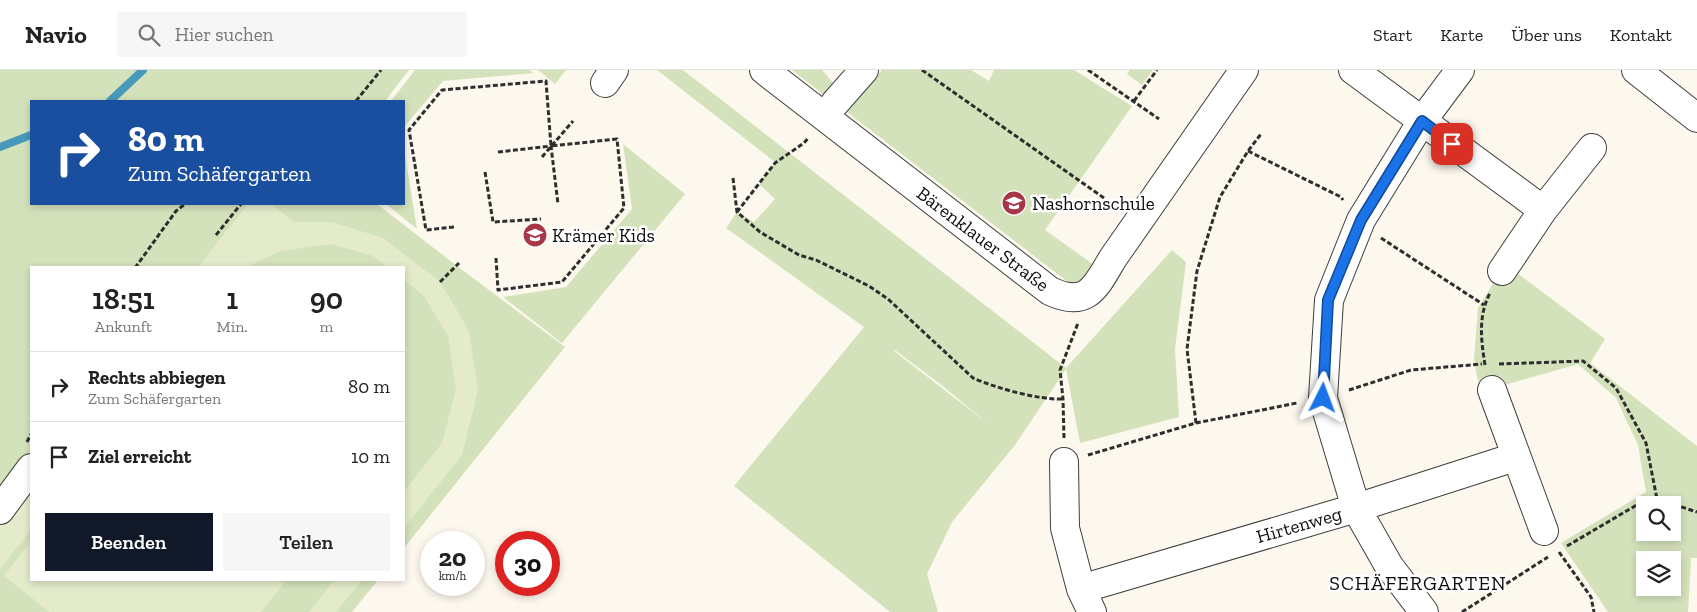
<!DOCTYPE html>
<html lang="de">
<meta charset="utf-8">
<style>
:root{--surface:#fff;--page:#f6f6f6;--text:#222;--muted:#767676;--line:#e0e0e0;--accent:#111827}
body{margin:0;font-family:"Zilla Slab",serif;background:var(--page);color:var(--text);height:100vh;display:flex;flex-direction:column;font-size:19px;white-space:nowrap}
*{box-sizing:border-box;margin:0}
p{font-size:16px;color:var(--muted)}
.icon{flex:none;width:28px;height:28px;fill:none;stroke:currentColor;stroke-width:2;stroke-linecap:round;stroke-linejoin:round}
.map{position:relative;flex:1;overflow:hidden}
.panel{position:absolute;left:30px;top:196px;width:375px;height:315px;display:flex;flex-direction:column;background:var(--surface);border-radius:0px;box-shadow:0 2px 8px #0003}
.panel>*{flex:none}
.guide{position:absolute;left:30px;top:30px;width:375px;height:105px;border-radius:0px;box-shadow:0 2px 8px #0003;background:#1a4fa0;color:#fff;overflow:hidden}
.fabs{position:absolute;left:1636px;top:426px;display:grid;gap:10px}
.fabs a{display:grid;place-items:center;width:45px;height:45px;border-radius:0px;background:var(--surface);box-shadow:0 2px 8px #0003;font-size:25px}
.speed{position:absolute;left:420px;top:461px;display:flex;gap:10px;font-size:25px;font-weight:700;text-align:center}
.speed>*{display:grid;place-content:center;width:65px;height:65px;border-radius:50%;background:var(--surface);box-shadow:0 2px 8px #0003;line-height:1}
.speed small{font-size:12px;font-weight:400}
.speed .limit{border:8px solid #d22;background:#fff;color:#111}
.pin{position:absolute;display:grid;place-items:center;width:42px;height:42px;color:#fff;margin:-21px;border-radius:10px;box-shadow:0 2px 8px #0006}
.me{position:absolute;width:55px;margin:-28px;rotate:3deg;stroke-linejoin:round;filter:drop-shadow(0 0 4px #0008)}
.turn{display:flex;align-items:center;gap:18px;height:105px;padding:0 15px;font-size:22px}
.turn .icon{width:65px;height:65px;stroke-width:2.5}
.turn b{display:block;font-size:35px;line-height:42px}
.eta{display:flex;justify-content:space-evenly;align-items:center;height:85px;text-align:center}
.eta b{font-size:30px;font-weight:600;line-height:35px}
.primary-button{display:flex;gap:10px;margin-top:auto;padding:10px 15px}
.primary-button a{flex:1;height:58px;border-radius:0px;background:var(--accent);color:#fff;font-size:20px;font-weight:600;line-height:58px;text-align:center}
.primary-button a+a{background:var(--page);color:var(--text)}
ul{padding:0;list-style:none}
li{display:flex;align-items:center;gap:15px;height:70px;padding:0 15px;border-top:1px solid var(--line)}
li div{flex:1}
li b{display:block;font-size:19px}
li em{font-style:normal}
header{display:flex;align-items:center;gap:30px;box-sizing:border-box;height:70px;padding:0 25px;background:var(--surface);border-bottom:1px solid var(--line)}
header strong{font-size:24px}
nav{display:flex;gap:28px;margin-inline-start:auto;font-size:18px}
.search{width:350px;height:45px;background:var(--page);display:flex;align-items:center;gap:12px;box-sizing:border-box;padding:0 18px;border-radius:0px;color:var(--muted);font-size:19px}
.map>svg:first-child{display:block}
</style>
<header>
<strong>Navio</strong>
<div class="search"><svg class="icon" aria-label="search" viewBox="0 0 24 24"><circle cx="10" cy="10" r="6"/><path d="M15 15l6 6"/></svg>Hier suchen</div>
<nav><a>Start</a><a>Karte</a><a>Über uns</a><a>Kontakt</a></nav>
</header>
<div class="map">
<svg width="1697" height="542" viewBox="0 0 1697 542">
<rect width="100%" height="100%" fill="#fdf8ed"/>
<!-- green -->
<path fill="#d4e2bb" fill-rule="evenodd" d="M0,0H409L385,31H31V134H377L457,196L565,277L404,478V198H31V510H378L352,542H0Z
M415,0H529L534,3L443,11L404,57V31H391Z
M538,0H566L555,14Z
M657,0H683L1066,298L1172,180L1186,192L1175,279L1179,347L1080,373L1066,299L1015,375L952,452L927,504L938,542H890L734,416L864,257L726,158L737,142L754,152L775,129L759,114L775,92ZM895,280L944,317L987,353L894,281Z
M792,0H822L834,14L828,28Z
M882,0H971L989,11L994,0H1074L1132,36L1045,160L1097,197L1077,219L847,42Z
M1130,0H1153L1142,15L1127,4Z
M623,74L685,124L562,273L503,227L566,217L632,139Z
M404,79L417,159L386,134H404Z
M1505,194L1605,269L1590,293L1697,376V488H1691L1688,542H1608L1561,473L1646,422L1638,375L1616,328L1578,294L1480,322L1474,290L1478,238ZM1645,435H1672V462H1645ZM1645,490H1672V518H1645Z"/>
<!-- pitch -->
<path fill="#e3ebcb" d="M248,134H271L294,152H332L383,168L440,212L469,261L478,320L462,385L404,458V422L442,373L456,319L448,266L424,226L404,210V198L388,197L373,186L332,174L280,181L247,197H198Z
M31,410V460L0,499V450Z
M31,471V510H286L261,542H50L4,506Z
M334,510H362L336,542H309Z"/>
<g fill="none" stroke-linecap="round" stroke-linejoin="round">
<!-- stream -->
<path stroke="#489abb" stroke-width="8" d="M110,31L143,0
M0,77L31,65"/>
<defs>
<path id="minor" d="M764,0L1050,221C1088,239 1096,216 1113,188L1244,0
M1353,0L1543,140
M1636,0L1697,48
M605,13L614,0
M835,33L864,0
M1502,201L1543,140L1592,78
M1492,320L1544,461
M1064,392L1065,458L1081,519L1092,542
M0,440L31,398
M1081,519L1356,438L1515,387
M1424,542L1389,496L1356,438L1323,328L1329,230L1361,150L1422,51L1460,0"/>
</defs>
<!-- minor casing -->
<use href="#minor" stroke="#3f3f3f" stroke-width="30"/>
<!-- path -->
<path stroke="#2e2e2e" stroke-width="3" stroke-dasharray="5 2.5" stroke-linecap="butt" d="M922,0L1104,128
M1088,0L1159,49
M356,31L381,0
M1134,31L1157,0
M1248,81L1341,127L1343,130
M498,82L551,76L558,134
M542,87L573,51
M485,102L493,152L541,149
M733,108L737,142L760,162L799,185L816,190L869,216L888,229L973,308C996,318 1038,330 1063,329
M737,142L775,93L804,73L809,67
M454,157L426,160L409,60L442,20L546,11L551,76L617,69L624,138L562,212L498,220L496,188
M216,165L241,134
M1381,168L1484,235
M135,198L176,141L185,134
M440,212L459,193
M1499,294L1583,291L1616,318L1646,373L1657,429
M1485,295C1481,270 1478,246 1490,223
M1349,320L1411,300L1482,294
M1196,353L1187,279L1197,201L1220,127L1248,81L1261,64
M1064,368L1063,329L1060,300L1078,253
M27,372L31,364
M1088,385L1196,353L1297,333
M1567,476L1635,436L1657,429L1697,442
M1559,482L1591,527L1594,542
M1462,542L1548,487"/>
<!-- minor -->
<use href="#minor" stroke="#fff" stroke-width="28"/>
</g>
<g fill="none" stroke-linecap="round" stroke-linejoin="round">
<defs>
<path id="route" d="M1323,328L1328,230L1361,150L1422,51L1452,74"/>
</defs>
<!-- route casing -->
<use href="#route" stroke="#114b97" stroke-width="12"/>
<!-- route -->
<use href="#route" stroke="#1a73e8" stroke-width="9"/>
</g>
<!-- icons -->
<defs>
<symbol id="school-disc" viewBox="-11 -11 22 22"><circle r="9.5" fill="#a93648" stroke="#fff"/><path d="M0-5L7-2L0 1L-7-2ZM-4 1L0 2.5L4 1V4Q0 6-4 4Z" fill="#fff"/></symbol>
</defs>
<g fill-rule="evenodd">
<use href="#school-disc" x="1000" y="119" width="28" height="28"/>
<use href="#school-disc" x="521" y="151" width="28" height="28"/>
</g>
<g text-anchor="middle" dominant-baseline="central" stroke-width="5" stroke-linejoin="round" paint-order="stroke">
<!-- poi labels -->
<g font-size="19" fill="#0c0c0c" stroke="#fff" text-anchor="start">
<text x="1032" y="133">Nashornschule</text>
<text x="552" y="165">Krämer Kids</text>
</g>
<!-- street labels -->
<g font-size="19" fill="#0c0c0c" stroke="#fff">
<text transform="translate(983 169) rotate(37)">Bärenklauer Straße</text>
<text transform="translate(1299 455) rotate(-16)">Hirtenweg</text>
</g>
<!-- neighbourhood labels -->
<g font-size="20" letter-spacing="1" fill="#0c0c0c" stroke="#fff">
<text x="1418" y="513">SCHÄFERGARTEN</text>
</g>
</g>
</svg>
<div class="fabs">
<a><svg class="icon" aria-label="search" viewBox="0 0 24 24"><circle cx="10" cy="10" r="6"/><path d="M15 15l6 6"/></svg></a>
<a><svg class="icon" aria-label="layers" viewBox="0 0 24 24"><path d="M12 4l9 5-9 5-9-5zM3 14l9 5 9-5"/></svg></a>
</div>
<div class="speed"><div>20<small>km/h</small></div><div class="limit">30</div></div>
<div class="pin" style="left:1452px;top:74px;background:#d93025"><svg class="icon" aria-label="arrive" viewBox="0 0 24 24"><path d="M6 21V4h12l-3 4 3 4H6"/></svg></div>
<svg class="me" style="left:1323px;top:328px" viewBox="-20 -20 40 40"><path d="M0-17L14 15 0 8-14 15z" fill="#1a73e8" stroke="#fff" stroke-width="4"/></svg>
<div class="guide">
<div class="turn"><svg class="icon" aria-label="right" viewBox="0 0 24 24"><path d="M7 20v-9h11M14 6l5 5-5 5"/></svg><div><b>80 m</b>Zum Schäfergarten</div></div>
</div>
<section class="panel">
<div class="eta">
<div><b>18:51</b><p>Ankunft</p></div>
<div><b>1</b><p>Min.</p></div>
<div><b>90</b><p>m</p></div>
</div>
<ul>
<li><svg class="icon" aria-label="right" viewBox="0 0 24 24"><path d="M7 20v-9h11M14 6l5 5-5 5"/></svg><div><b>Rechts abbiegen</b><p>Zum Schäfergarten</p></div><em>80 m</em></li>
<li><svg class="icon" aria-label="arrive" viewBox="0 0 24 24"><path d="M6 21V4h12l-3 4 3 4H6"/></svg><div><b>Ziel erreicht</b></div><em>10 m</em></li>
</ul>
<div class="primary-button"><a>Beenden</a><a>Teilen</a></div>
</section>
</div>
